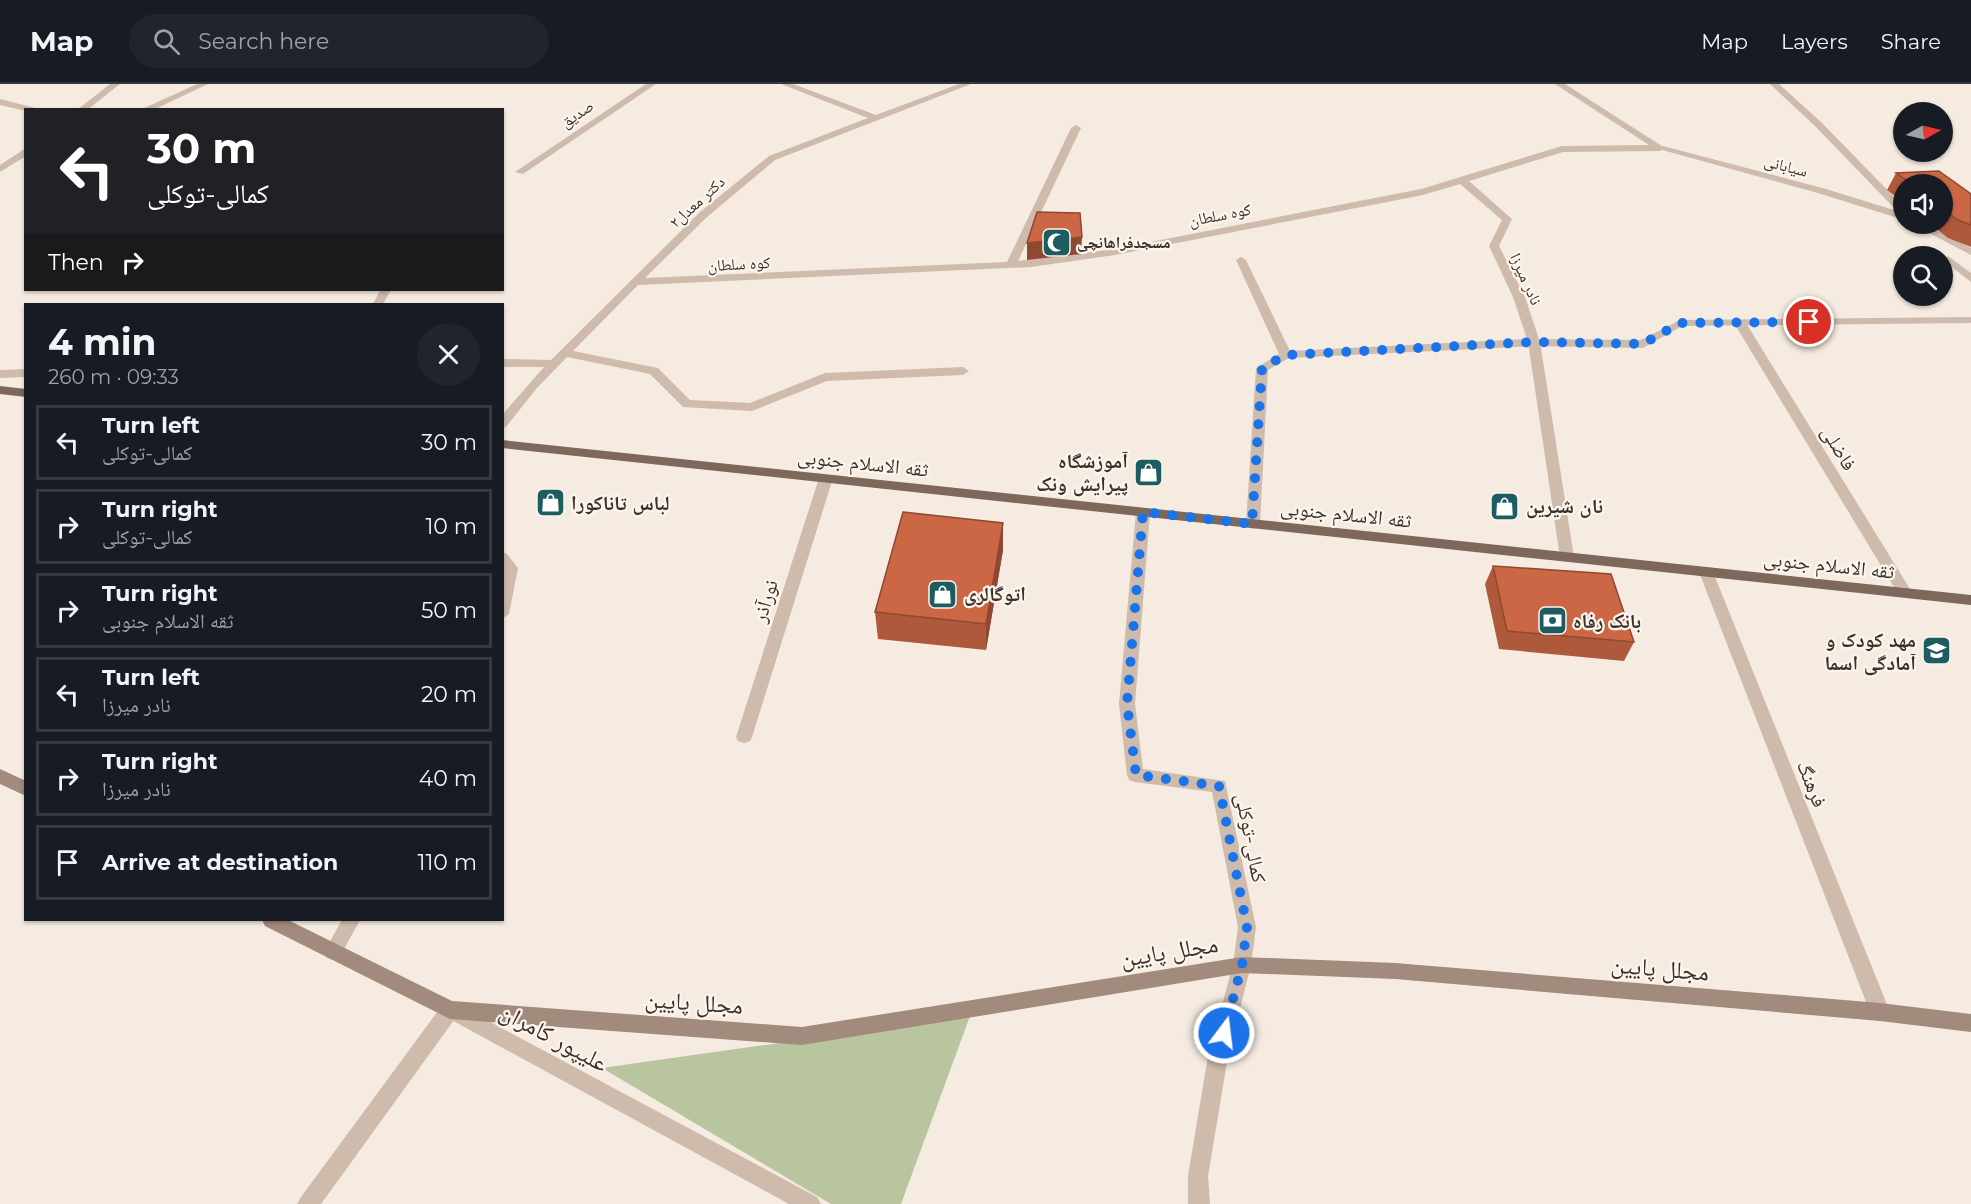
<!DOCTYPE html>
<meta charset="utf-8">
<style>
:root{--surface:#171b24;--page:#20242c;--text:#f1f3f6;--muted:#9ea1a6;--line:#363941}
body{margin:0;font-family:Montserrat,"Noto Naskh Arabic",sans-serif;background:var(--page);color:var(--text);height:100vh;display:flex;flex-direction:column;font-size:22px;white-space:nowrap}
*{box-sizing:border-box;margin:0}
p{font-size:20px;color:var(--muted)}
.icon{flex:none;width:33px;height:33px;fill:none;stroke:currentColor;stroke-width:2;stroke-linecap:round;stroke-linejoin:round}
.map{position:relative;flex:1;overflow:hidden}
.panel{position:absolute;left:24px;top:219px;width:480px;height:618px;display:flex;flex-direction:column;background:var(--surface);border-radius:0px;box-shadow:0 2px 4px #0004}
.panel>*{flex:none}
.banner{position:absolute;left:24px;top:24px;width:480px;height:183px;border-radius:0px;box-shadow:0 2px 4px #0004;background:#202124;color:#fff;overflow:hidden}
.needle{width:39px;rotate:82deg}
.tools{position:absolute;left:1893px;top:18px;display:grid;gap:12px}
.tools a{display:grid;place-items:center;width:60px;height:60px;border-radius:50%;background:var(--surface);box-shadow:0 2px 4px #0004;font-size:30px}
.pin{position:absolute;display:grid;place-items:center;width:51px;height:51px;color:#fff;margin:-26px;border:3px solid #fff;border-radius:50%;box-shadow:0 2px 6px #0007}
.me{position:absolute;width:66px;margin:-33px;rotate:15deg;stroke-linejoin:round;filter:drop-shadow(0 0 4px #0008)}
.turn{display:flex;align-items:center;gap:21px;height:126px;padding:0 24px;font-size:27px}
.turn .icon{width:78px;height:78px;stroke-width:2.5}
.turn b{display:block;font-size:42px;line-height:51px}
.then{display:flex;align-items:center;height:57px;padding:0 24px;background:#0003;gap:12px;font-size:22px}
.round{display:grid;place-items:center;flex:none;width:63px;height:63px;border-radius:32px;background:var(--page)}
.headline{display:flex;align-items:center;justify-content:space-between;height:102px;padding:0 24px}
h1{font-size:36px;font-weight:700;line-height:45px}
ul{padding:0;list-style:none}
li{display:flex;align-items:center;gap:18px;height:75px;margin:0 12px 9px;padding:0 12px;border:3px solid var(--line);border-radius:0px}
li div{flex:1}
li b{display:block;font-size:22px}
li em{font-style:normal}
header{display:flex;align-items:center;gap:36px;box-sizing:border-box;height:84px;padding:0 30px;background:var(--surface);border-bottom:2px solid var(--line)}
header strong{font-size:28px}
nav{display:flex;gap:33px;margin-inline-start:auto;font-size:21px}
.search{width:420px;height:54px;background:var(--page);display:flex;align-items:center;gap:15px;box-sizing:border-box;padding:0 21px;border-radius:33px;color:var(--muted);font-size:22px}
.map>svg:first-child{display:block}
</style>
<header>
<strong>Map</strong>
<div class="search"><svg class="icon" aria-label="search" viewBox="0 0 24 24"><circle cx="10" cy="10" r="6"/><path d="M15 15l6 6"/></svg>Search here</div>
<nav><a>Map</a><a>Layers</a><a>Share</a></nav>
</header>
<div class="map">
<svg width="1971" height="1120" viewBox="0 0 1971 1120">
<rect width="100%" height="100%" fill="#f5ebe0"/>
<!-- green -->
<path fill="#b8c59f" d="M970,932L901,1120H831L602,984Z"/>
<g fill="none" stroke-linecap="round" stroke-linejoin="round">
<!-- lane -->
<path fill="#cebbab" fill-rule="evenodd" d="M1815,38H1821L1904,123V136L1818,109L1655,64L1663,62L1826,105L1897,127L1815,42Z
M1912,140H1924L1971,164V171Z
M1740,236L1746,239L1910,505L1912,509L1910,513H1900L1734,239Z
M1534,254L1540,258L1574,473L1567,478L1560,473L1528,258Z
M826,390L833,394L752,653L750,657L744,659L738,657L736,653L819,394Z
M502,468L507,470L518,484L509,530L502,535Z
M342,836H360L339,874L333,876L327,874L324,868Z
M450,917L457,920L460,926L457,932L321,1120H297L301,1113L443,920Z"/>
<!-- street -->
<path fill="#cebbab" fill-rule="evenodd" d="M110,0H120L87,26H77Z
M197,0H208L153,26H140Z
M646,0H656L523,90L515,88Z
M781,0H793L876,31L959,0H971L775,76L707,133L645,194L1007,178L1071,44L1076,41L1081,44L1018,177L1115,165L1421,105L1562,62L1649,61L1555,0H1565L1665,64L1660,67L1563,68L1469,97L1512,135L1499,162L1525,213L1539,255L1641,256L1680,236L1971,233V239L1682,242L1643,264L1534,262L1289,274L1268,286L1260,440L1253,445L1248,443L1246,440L1256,284L1279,270L1236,176L1241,173L1246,176L1290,267L1527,255L1513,213L1489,162L1502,136L1460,100L1423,111L1115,171L1031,183L638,201L573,267L658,284L690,316L750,319L825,289L963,283L969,287L963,291L827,297L752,327L683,323L650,290L567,273L536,305L506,343L502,344V331L544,283H502V275L551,276L699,129L769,72L868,34Z
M1770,0H1779L1821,38V42H1815Z
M0,15L35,24L36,26L26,27L0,21Z
M26,64V72L0,88V81Z
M1948,172L1971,189V198L1944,177L1943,175Z
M380,206H391L383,220H373Z
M26,285V293L0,294V286Z
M1143,424L1150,428L1135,620L1143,685L1225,697L1256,843L1251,881L1228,972L1208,1092L1210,1120H1188V1092L1208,972L1233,881L1238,843L1212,708L1135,698L1129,696L1127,691L1119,620L1136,428Z
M1706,483L1713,488L1890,928L1887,934L1880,937L1873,934L1870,928L1699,488Z
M453,918L817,1113L821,1120H789L446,933L443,927L446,921Z"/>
<!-- secondary -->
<path fill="#a28a7c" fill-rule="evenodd" d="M0,685L26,697V712L0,700Z
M262,836H288L452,917L802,943L1242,873L1395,879L1880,919L1971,930V948L1880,937L1395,895L1242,889L802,961L450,935L265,842Z"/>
<!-- primary -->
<path fill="#7e675b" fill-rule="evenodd" d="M0,302L26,305V313L0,310Z
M502,356L1971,511V521L502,364Z"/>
</g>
<!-- wall -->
<path fill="#af593c" d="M1939,87L1971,110V163L1948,154L1930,140H1942V100H1904V119L1887,106L1896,89Z
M1003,466L986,566L878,555L875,528Z
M1493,482L1634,558L1624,577L1499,565L1485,500Z"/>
<!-- shaded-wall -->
<path fill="#8f4831" d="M1082,153L1081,170L1027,176V159Z
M1003,439V466L986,566V540Z"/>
<!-- building -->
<path fill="#cc6746" stroke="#8f4831" stroke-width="1.5" d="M1939,87L1971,110V141L1958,136L1942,124V100H1912L1896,89Z
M1037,128L1080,129L1082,153L1027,159Z
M903,428L1003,439L986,540L875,528Z
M1493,482L1611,490L1634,558L1507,547Z"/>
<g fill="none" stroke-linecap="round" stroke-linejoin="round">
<!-- route -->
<path stroke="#1a73e8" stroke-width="10" stroke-dasharray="0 18" d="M1224,949L1242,881L1247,843L1219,702L1136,691L1127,620L1143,428L1252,440L1262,284L1286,271L1534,258L1643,260L1680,239L1809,238"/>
</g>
<!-- icons -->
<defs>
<symbol id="mosque-square" viewBox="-11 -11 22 22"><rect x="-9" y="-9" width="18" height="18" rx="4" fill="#1d5c60" stroke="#fbf5ed"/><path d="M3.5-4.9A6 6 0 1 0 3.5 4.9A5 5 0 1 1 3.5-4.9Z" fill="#fff"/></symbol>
<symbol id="shop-square" viewBox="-11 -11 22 22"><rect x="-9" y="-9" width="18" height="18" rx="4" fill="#1d5c60" stroke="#fbf5ed"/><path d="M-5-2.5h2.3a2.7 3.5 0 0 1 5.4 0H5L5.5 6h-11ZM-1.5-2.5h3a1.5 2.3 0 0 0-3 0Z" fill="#fff"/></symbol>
<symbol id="bank-square" viewBox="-11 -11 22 22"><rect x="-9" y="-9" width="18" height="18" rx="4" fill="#1d5c60" stroke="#fbf5ed"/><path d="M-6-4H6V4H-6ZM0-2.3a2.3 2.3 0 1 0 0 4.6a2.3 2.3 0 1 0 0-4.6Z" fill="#fff"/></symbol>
<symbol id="school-square" viewBox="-11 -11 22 22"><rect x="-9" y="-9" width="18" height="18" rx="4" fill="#1d5c60" stroke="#fbf5ed"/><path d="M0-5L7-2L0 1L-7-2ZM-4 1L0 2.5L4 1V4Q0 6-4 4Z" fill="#fff"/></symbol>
</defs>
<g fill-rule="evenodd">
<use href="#mosque-square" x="1040" y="142" width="33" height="33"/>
<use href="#shop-square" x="1132" y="372" width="33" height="33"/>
<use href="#shop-square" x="534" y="402" width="33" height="33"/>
<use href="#shop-square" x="1488" y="406" width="33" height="33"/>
<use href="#shop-square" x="926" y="494" width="33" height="33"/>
<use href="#bank-square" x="1536" y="520" width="33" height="33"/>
<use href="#school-square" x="1920" y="550" width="33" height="33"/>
</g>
<g text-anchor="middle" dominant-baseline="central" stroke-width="4.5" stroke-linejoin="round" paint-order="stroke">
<!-- far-street labels -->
<g font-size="16" fill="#3b302a" stroke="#fbf5ed">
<text transform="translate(577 30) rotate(-34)">صدیق</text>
<text transform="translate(1786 82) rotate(15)">سیابانی</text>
<text transform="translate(697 118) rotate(-42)">دکتر معدل۲</text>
<text transform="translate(1220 131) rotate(-11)">کوه سلطان</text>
<text transform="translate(739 180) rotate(-3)">کوه سلطان</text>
<text transform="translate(1526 195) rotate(66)">نادر میرزا</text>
</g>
<!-- far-poi labels -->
<g font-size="16" font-weight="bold" fill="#3b302a" stroke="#fbf5ed" text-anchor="start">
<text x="1077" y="158">مسجدفراهانچی</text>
</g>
<!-- street labels -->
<g font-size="20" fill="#3b302a" stroke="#fbf5ed">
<text transform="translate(1839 364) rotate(59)">فاضلی</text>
<text transform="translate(863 379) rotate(6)">ثقه الاسلام جنوبی</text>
<text transform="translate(1346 430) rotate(6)">ثقه الاسلام جنوبی</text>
<text transform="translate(1829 481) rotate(6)">ثقه الاسلام جنوبی</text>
<text transform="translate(765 517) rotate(-73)">نورآذر</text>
<text transform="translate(1812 700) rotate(68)">فرهنگ</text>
<text transform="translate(1251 754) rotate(79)">کمالی-توکلی</text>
</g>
<!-- poi labels -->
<g font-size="20" font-weight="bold" fill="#3b302a" stroke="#fbf5ed" text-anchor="start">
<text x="1128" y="377" text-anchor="end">آموزشگاه<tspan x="1128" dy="23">پیرایش ونک</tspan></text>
<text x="571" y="419">لباس تاناکورا</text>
<text x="1526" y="422">نان شیرین</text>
<text x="964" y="510">اتوگالری</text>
<text x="1573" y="537">بانک رفاه</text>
<text x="1916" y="556" text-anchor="end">مهد کودک و<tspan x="1916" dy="23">آمادگی اسما</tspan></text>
</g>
<!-- near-street labels -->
<g font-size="24" fill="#3b302a" stroke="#fbf5ed">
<text transform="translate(1169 867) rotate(-9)">مجلل پایین</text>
<text transform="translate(1660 884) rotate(5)">مجلل پایین</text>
<text transform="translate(694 918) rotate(4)">مجلل پایین</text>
<text transform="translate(554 953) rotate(28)">علیپور کامران</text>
</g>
</g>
</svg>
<div class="tools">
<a><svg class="needle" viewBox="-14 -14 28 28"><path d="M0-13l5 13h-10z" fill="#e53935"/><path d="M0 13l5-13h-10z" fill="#9ea1a6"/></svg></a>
<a><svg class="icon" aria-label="sound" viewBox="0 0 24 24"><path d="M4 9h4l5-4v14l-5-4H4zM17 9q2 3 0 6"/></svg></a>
<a><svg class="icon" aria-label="search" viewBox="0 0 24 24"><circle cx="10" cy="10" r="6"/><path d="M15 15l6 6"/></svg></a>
</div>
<div class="pin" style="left:1809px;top:238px;background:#d93025"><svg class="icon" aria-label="arrive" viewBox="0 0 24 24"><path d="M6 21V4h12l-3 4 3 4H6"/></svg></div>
<svg class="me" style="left:1224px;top:949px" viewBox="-20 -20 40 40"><circle r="17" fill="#1a73e8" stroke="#fff" stroke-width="3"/><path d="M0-11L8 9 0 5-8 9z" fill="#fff"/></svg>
<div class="banner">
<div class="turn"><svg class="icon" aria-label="left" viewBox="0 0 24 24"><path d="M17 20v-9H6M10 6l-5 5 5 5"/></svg><div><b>30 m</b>کمالی-توکلی</div></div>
<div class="then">Then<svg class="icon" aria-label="right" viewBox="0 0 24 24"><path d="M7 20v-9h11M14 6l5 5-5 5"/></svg></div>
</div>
<section class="panel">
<div class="headline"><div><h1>4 min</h1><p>260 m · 09:33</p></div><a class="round"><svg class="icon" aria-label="close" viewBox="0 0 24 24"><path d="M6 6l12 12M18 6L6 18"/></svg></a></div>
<ul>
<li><svg class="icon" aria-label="left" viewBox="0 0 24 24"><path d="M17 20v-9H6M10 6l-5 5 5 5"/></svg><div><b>Turn left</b><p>کمالی-توکلی</p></div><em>30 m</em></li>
<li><svg class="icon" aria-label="right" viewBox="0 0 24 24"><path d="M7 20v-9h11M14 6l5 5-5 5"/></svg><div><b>Turn right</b><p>کمالی-توکلی</p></div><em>10 m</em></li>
<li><svg class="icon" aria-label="right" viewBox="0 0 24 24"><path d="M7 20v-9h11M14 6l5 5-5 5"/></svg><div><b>Turn right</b><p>ثقه الاسلام جنوبی</p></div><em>50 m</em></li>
<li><svg class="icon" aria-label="left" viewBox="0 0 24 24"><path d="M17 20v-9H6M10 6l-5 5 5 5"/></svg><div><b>Turn left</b><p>نادر میرزا</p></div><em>20 m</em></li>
<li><svg class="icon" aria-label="right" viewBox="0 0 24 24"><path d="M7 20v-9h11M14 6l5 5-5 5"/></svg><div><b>Turn right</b><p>نادر میرزا</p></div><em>40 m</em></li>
<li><svg class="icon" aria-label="arrive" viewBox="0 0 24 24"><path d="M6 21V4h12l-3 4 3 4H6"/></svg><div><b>Arrive at destination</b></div><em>110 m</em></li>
</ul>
</section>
</div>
